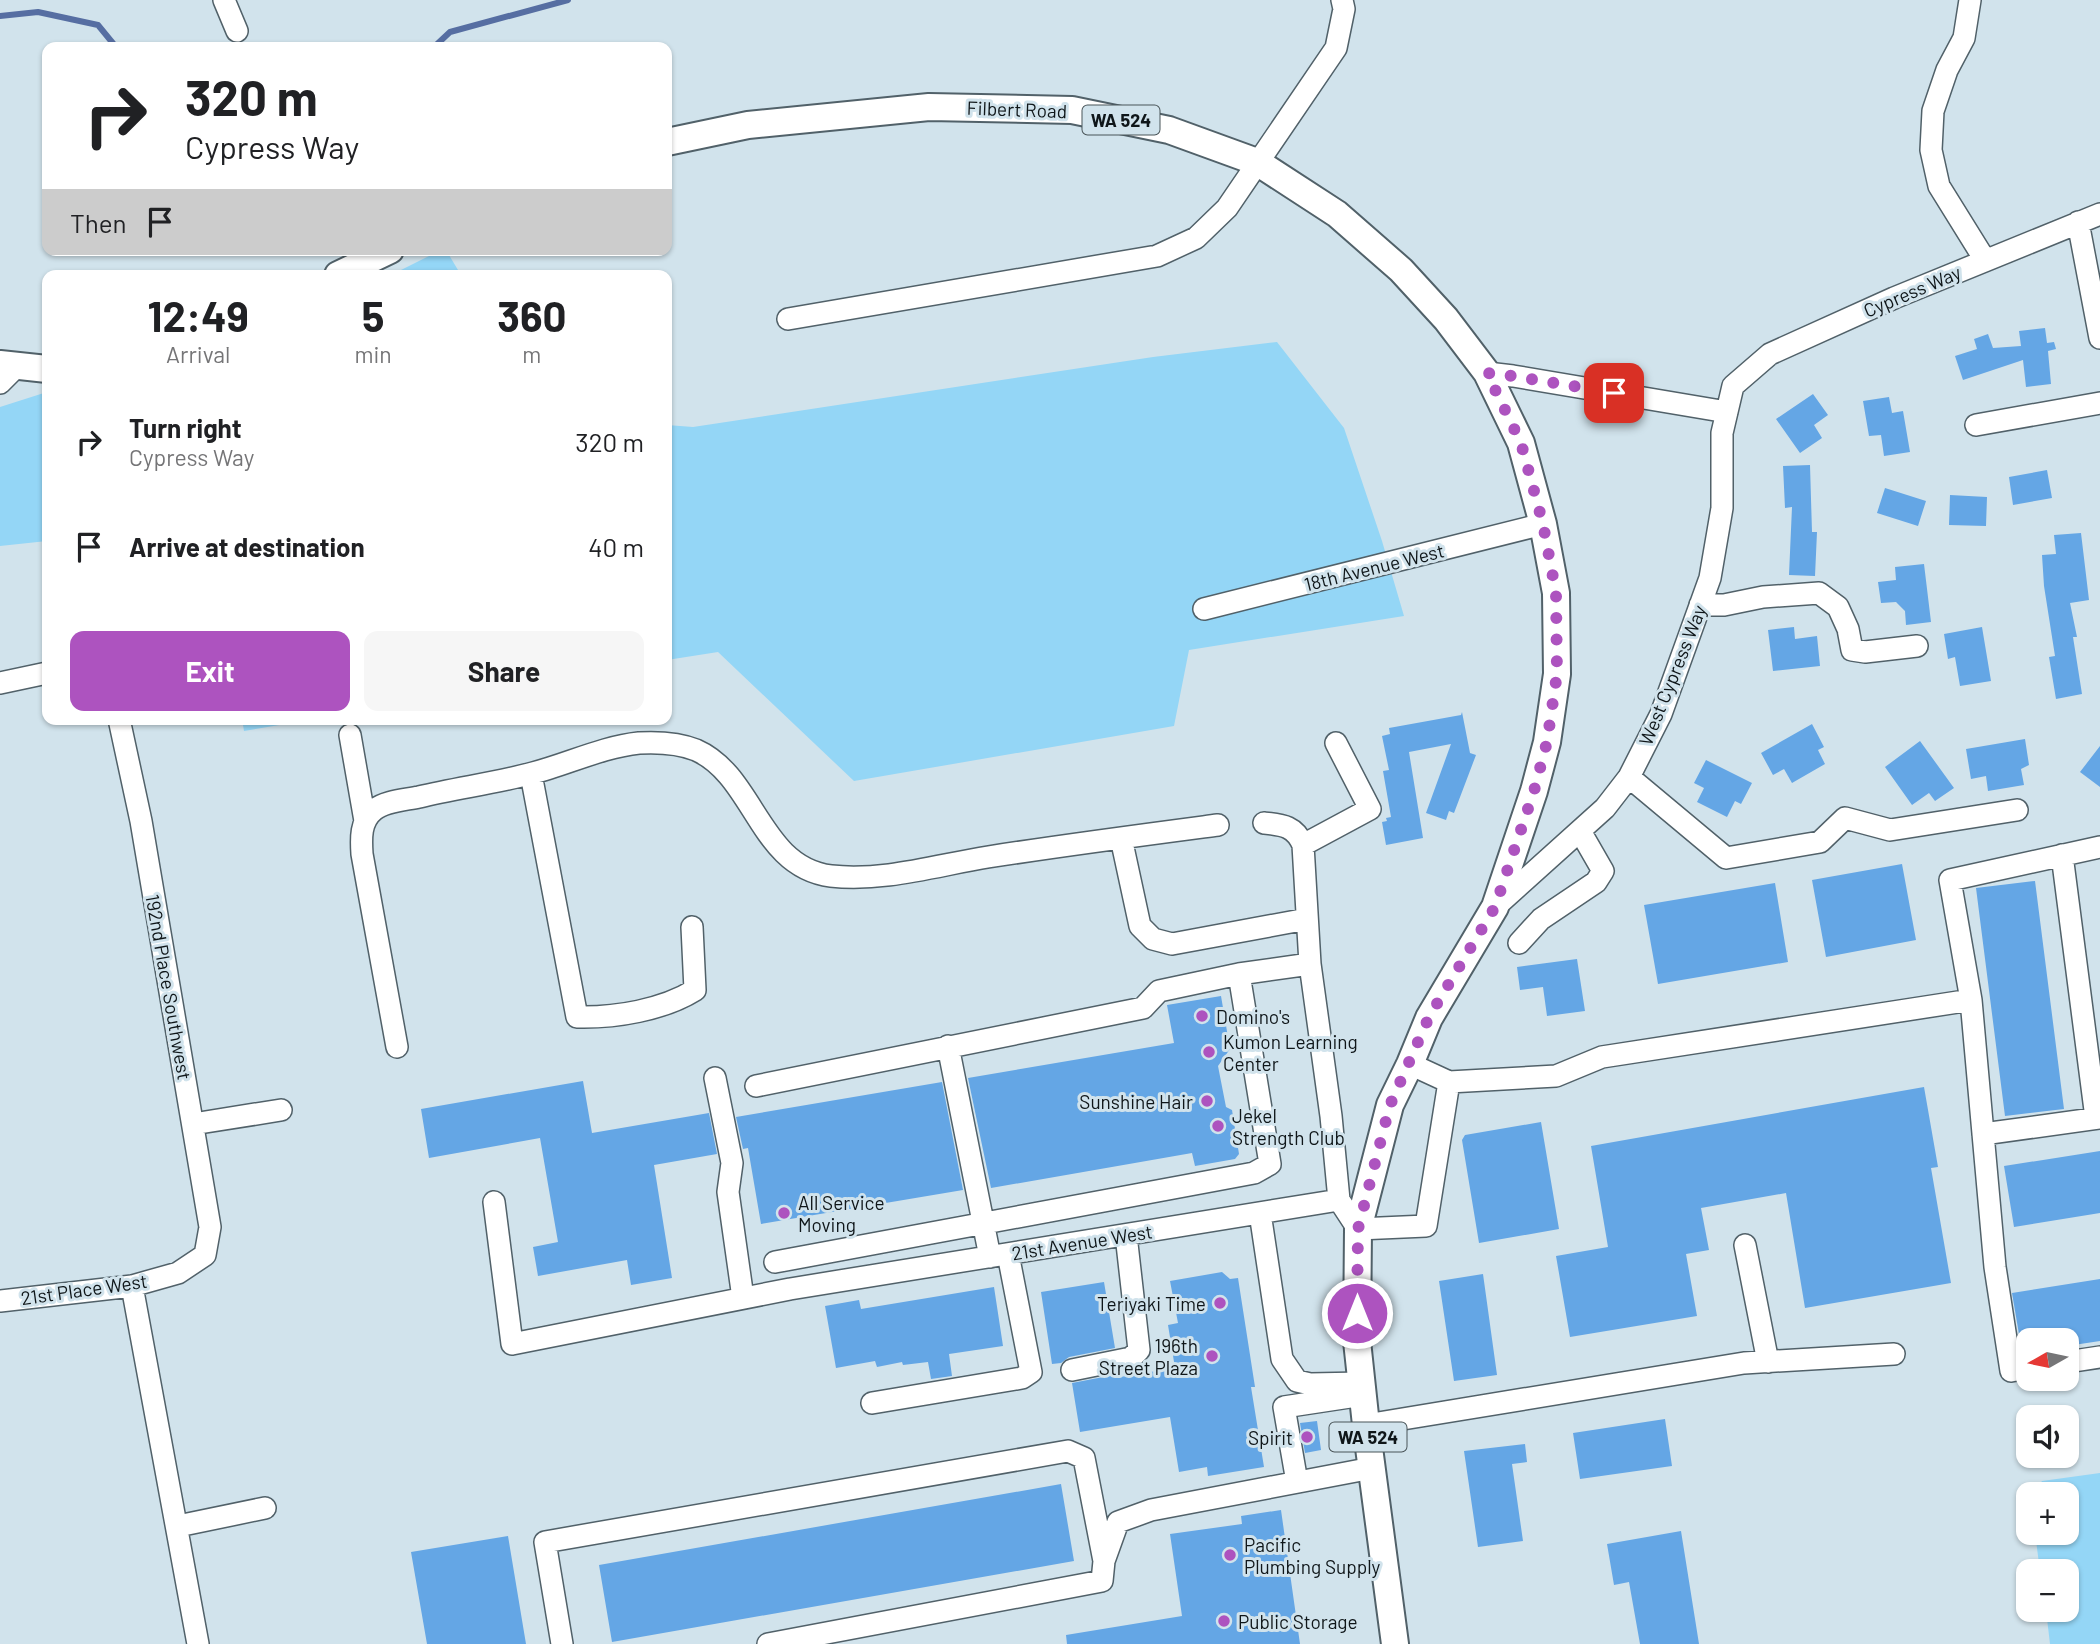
<!DOCTYPE html>
<meta charset="utf-8">
<style>
:root{--surface:#fff;--page:#f6f6f6;--text:#202124;--muted:#757577;--accent:#ad53bf}
body{margin:0;font-family:Barlow,sans-serif;background:var(--page);color:var(--text);height:100vh;display:flex;flex-direction:column;font-size:26px;white-space:nowrap}
*{box-sizing:border-box;margin:0}
p{font-size:23px;color:var(--muted)}
.icon{flex:none;width:38px;height:38px;fill:none;stroke:currentColor;stroke-width:2;stroke-linecap:round;stroke-linejoin:round}
.map{position:relative;flex:1;overflow:hidden}
.details{position:absolute;left:42px;top:270px;width:630px;height:455px;display:flex;flex-direction:column;background:var(--surface);border-radius:14px;box-shadow:0 2px 5px #0004}
.details>*{flex:none}
.top-card{position:absolute;left:42px;top:42px;width:630px;height:214px;border-radius:14px;box-shadow:0 2px 5px #0004;background:#fff;color:var(--text);overflow:hidden}
.needle{width:46px;rotate:261deg}
.controls{position:absolute;left:2016px;top:1328px;display:grid;gap:14px}
.controls a{display:grid;place-items:center;width:63px;height:63px;border-radius:14px;background:var(--surface);box-shadow:0 2px 5px #0004;font-size:35px}
.pin{position:absolute;display:grid;place-items:center;width:60px;height:60px;color:#fff;margin:-30px;border-radius:14px;box-shadow:0 4px 10px #0006}
.me{position:absolute;width:77px;margin:-38px;rotate:0deg;stroke-linejoin:round;filter:drop-shadow(0 0 5px #0008)}
.turn{display:flex;align-items:center;gap:24px;height:147px;padding:0 28px;font-size:32px}
.turn .icon{width:91px;height:91px;stroke-width:2.5}
.turn b{display:block;font-size:49px;line-height:60px}
.then{display:flex;align-items:center;height:66px;padding:0 28px;background:#0003;gap:14px;font-size:26px}
.eta{display:flex;justify-content:space-evenly;align-items:center;height:119px;text-align:center}
.eta b{font-size:42px;font-weight:700;line-height:49px}
.cta{display:flex;gap:14px;margin-top:auto;padding:14px 28px}
.cta a{flex:1;height:80px;border-radius:14px;background:var(--accent);color:#fff;font-size:28px;font-weight:700;line-height:80px;text-align:center}
.cta a+a{background:var(--page);color:var(--text)}
ul{padding:0;list-style:none}
li{display:flex;align-items:center;gap:21px;height:105px;padding:0 28px}
li div{flex:1}
li b{display:block;font-size:26px}
li em{font-style:normal}
.map>svg:first-child{display:block}
</style>
<div class="map">
<svg width="2100" height="1644" viewBox="0 0 2100 1644">
<rect width="100%" height="100%" fill="#d1e3ec"/>
<!-- green -->
<path fill="#94d6f6" d="M441,250H446L461,275H391Z
M1277,342L1344,428L1382,541L1404,616L1189,650L1174,726L854,781L718,652L667,660V425L693,427L1153,357Z
M47,392V541L0,546V407Z
M242,719H315L244,731Z
M2100,1473V1644H2050L2046,1610H2067V1572L2040,1571L2035,1533H2067V1494H2033L2042,1481Z"/>
<g fill="none" stroke-linecap="round" stroke-linejoin="round">
<!-- stream -->
<path stroke="#566ea2" stroke-width="6" d="M0,16L38,12L98,25L116,47
M434,47L450,32L568,0"/>
</g>
<!-- building -->
<path fill="#64a6e5" d="M2045,328L2047,343L2054,342L2056,349L2048,351L2051,384L2026,387L2023,360L1963,380L1955,356L1977,349L1974,339L1988,334L1993,348L2021,346L2019,331Z
M1813,394L1828,415L1814,425L1822,438L1800,453L1776,419Z
M1889,397L1892,413L1903,411L1910,452L1884,456L1881,435L1869,436L1863,401Z
M1810,465L1812,532H1817L1815,576L1789,575L1792,507L1785,508L1783,466Z
M2047,470L2052,498L2013,505L2009,477Z
M1885,488L1926,501L1918,526L1877,513Z
M1950,495L1987,497L1986,526L1949,525Z
M2081,533L2089,600L2070,603L2077,637H2073L2082,694L2056,699L2049,657L2055,656L2044,586L2042,555L2056,554L2054,535Z
M1924,564L1931,622L1906,625L1905,611L1896,602L1881,603L1878,582L1896,580L1895,567Z
M1794,627L1795,639L1817,636L1820,666L1773,671L1768,630Z
M1982,627L1991,681L1960,686L1955,657L1948,659L1944,634Z
M1462,712L1470,753L1476,755L1454,813L1449,811L1446,820L1426,813L1451,744L1409,752L1423,838L1386,845L1382,822L1387,821L1386,818L1391,817L1383,771L1389,770L1382,736L1390,734L1389,728L1461,715Z
M1812,724L1824,747L1818,750L1825,764L1792,783L1784,769L1773,775L1761,753Z
M2025,739L2029,765L2021,769L2024,785L1988,791L1986,776L1971,779L1966,749Z
M1920,741L1954,788L1935,801L1929,793L1912,805L1885,767Z
M2100,746V787L2080,772Z
M1706,760L1752,783L1741,804L1735,801L1727,817L1697,802L1704,788L1694,783Z
M1902,864L1916,940L1826,957L1812,880Z
M2035,881L2064,1109L2005,1116L1976,888Z
M1775,883L1788,962L1658,984L1644,905Z
M1577,959L1585,1011L1547,1016L1543,987L1520,990L1517,967Z
M1221,996L1230,1049L1218,1066L1226,1107L1232,1110L1239,1154L1235,1159L1195,1166L1192,1153L991,1188L968,1078L1174,1043L1167,1005Z
M583,1081L592,1133L709,1113L717,1154L654,1165L672,1278L631,1285L627,1260L538,1276L533,1247L558,1242L540,1138L429,1158L421,1109Z
M942,1082L963,1190L761,1224L748,1148L743,1149L736,1117Z
M1924,1087L1938,1167L1931,1168L1951,1283L1805,1308L1786,1193L1701,1208L1709,1250L1686,1254L1697,1316L1570,1337L1556,1256L1608,1247L1591,1146Z
M1541,1122L1559,1229L1479,1243L1462,1140L1465,1135Z
M2100,1151V1213L2014,1227L2004,1166Z
M1222,1272L1230,1279L1238,1278L1255,1387H1251L1264,1467L1208,1476L1207,1467L1179,1472L1170,1417L1080,1432L1072,1383L1119,1374L1120,1377L1175,1368L1168,1325L1178,1323L1170,1281Z
M1483,1274L1497,1375L1454,1381L1439,1281Z
M2100,1279V1341L2067,1346V1340H2020L2012,1293Z
M1104,1282L1115,1348L1069,1357L1061,1363L1052,1364L1041,1292Z
M994,1287L1003,1346L949,1354L952,1376L931,1379L928,1362L903,1365L902,1362L877,1367L875,1361L836,1368L825,1306L859,1300L861,1309Z
M1665,1419L1672,1466L1580,1479L1573,1433Z
M1317,1421L1321,1450L1305,1453L1300,1423Z
M1525,1444L1527,1462L1512,1464L1523,1541L1478,1547L1464,1451Z
M1061,1484L1074,1561L612,1642L599,1565Z
M1281,1510L1300,1644H1067L1066,1635L1182,1616L1170,1534L1242,1524L1241,1516Z
M1681,1531L1699,1644H1640L1629,1582L1614,1585L1607,1544Z
M508,1536L526,1644H427L411,1552Z"/>
<g fill="none" stroke-linecap="round" stroke-linejoin="round">
<defs>
<path id="minor" d="M224,0L237,31
M1970,0L1964,38L1947,70L1933,111L1931,150L1939,186L1985,260
M2078,222L2100,338
M788,319L1157,256L1196,238L1227,208L1336,48L1344,9L1342,0
M1487,373L1513,376L1727,412
M0,383L17,366
M1976,425L2100,403
M1700,605H1724L1763,597L1819,593L1838,607L1848,629L1852,650L1865,652L1917,646
M1204,609L1543,524
M0,683L47,673
M350,735L365,821
M531,774L577,1017C615,1018 663,1010 695,990L692,927
M1629,777L1726,858L1820,842L1845,818L1890,830L2017,810
M1264,823C1283,825 1295,826 1303,845L1310,964L1331,1116L1339,1200L1358,1229L1426,1226L1449,1082
M1121,838L1140,926L1153,939L1172,944L1307,919
M1303,845L1370,809L1336,743
M2062,855L2096,1118
M1495,907L1605,808L1629,777L1661,714L1710,578L1722,508V433L1733,386L1770,354L1894,298L2100,214
M1519,943L1541,919L1596,882L1603,871L1580,831
M948,1046L990,1257
M397,1047L362,854C361,839 360,821 374,810C385,801 405,800 419,797C456,788 496,783 533,773C568,764 602,747 639,743C658,742 679,743 696,750C755,776 759,867 831,876C883,882 938,865 988,857C1065,845 1142,835 1218,825
M1410,1064L1449,1082L1556,1076L1602,1057L1971,1000
M715,1078L732,1163L728,1192L743,1298
M756,1086L1143,1008L1159,991L1239,974L1310,964
M193,1124L281,1110
M1983,1134L2100,1118
M494,1202L512,1344L790,1289L1339,1200
M1260,1213L1282,1359L1297,1381L1310,1384L1362,1383
M1745,1245L1768,1362
M775,1262L1254,1173L1270,1164L1239,974
M132,1286L198,1644
M0,1301L132,1286L178,1273L205,1255L210,1227L141,821L119,719
M2067,1362L2100,1357
M2028,1368L2011,1371L1995,1267L1971,1000L1950,880L2100,847
M1072,1370L1131,1358L1139,1350L1126,1235
M872,1403L1022,1378L1031,1372L1008,1254
M1366,1425L1744,1363L1894,1354
M1297,1482L1284,1407L1363,1395
M178,1526L265,1508
M562,1644L545,1542L1068,1451L1084,1458L1104,1561
M768,1644L1102,1581L1104,1561L1118,1522L1151,1510L1372,1468"/>
<path id="major" d="M667,142L748,125L929,107L1072,110L1169,130L1257,162L1337,214L1401,270L1446,319L1487,373L1521,443L1543,524L1556,593L1557,674L1547,742L1534,791L1495,907L1429,1018L1410,1064L1390,1105L1358,1229L1357,1341L1366,1425L1395,1644
M338,275L390,250
M0,364L47,369"/>
</defs>
<!-- minor casing -->
<use href="#minor" stroke="#516169" stroke-width="24"/>
<!-- major casing -->
<use href="#major" stroke="#516169" stroke-width="30"/>
<!-- minor -->
<use href="#minor" stroke="#fff" stroke-width="21"/>
<!-- major -->
<use href="#major" stroke="#fff" stroke-width="26"/>
</g>
<g fill="none" stroke-linecap="round" stroke-linejoin="round">
<!-- route -->
<path stroke="#ad53bf" stroke-width="12" stroke-dasharray="0 21.6" d="M1357,1313L1358,1229L1390,1105L1429,1017L1495,907L1534,791L1547,742L1557,674L1556,593L1543,524L1521,443L1487,373L1513,376L1614,393"/>
</g>
<!-- markers -->
<g fill="#ad53bf" stroke="#d1e3ec" stroke-width="2.5">
<circle cx="1202" cy="1016" r="7"/>
<circle cx="1209" cy="1052" r="7"/>
<circle cx="1207" cy="1101" r="7"/>
<circle cx="1218" cy="1126" r="7"/>
<circle cx="784" cy="1213" r="7"/>
<circle cx="1220" cy="1303" r="7"/>
<circle cx="1212" cy="1356" r="7"/>
<circle cx="1307" cy="1437" r="7"/>
<circle cx="1230" cy="1555" r="7"/>
<circle cx="1224" cy="1621" r="7"/>
</g>
<g text-anchor="middle" dominant-baseline="central" stroke-width="6" stroke-linejoin="round" paint-order="stroke">
<!-- shield labels -->
<g fill="#d1e3ec" stroke="#495458" stroke-width="2">
<rect x="1082.5" y="105.5" width="77" height="29" rx="5"/>
<rect x="1329.5" y="1422.5" width="77" height="29" rx="5"/>
</g>
<g font-size="18" font-weight="bold" fill="#0f1619">
<text x="1121" y="120">WA 524</text>
<text x="1368" y="1437">WA 524</text>
</g>
<!-- street labels -->
<g font-size="19" fill="#0f1619" stroke="#d1e3ec">
<text transform="translate(1017 109) rotate(2)">Filbert Road</text>
<text transform="translate(1912 291) rotate(-23)">Cypress Way</text>
<text transform="translate(1374 567) rotate(-14)">18th Avenue West</text>
<text transform="translate(1672 675) rotate(-68)">West Cypress Way</text>
<text transform="translate(169 987) rotate(80)">192nd Place Southwest</text>
<text transform="translate(1082 1242) rotate(-9)">21st Avenue West</text>
<text transform="translate(84 1289) rotate(-8)">21st Place West</text>
</g>
<!-- poi labels -->
<g font-size="19" fill="#0f1619" stroke="#d1e3ec" text-anchor="start">
<text x="1216" y="1016">Domino's</text>
<text x="1223" y="1041">Kumon Learning<tspan x="1223" dy="22">Center</tspan></text>
<text x="1193" y="1101" text-anchor="end">Sunshine Hair</text>
<text x="1232" y="1115">Jekel<tspan x="1232" dy="22">Strength Club</tspan></text>
<text x="798" y="1202">All Service<tspan x="798" dy="22">Moving</tspan></text>
<text x="1206" y="1303" text-anchor="end">Teriyaki Time</text>
<text x="1198" y="1345" text-anchor="end">196th<tspan x="1198" dy="22">Street Plaza</tspan></text>
<text x="1293" y="1437" text-anchor="end">Spirit</text>
<text x="1244" y="1544">Pacific<tspan x="1244" dy="22">Plumbing Supply</tspan></text>
<text x="1238" y="1621">Public Storage</text>
</g>
</g>
</svg>
<div class="controls">
<a><svg class="needle" viewBox="-14 -14 28 28"><path d="M0-13l5 13h-10z" fill="#e53935"/><path d="M0 13l5-13h-10z" fill="#757577"/></svg></a>
<a><svg class="icon" aria-label="sound" viewBox="0 0 24 24"><path d="M4 9h4l5-4v14l-5-4H4zM17 9q2 3 0 6"/></svg></a>
<a>+</a>
<a>−</a>
</div>
<div class="pin" style="left:1614px;top:393px;background:#d93025"><svg class="icon" aria-label="arrive" viewBox="0 0 24 24"><path d="M6 21V4h12l-3 4 3 4H6"/></svg></div>
<svg class="me" style="left:1357px;top:1313px" viewBox="-20 -20 40 40"><circle r="17" fill="#ad53bf" stroke="#fff" stroke-width="3"/><path d="M0-11L8 9 0 5-8 9z" fill="#fff"/></svg>
<div class="top-card">
<div class="turn"><svg class="icon" aria-label="right" viewBox="0 0 24 24"><path d="M7 20v-9h11M14 6l5 5-5 5"/></svg><div><b>320 m</b>Cypress Way</div></div>
<div class="then">Then<svg class="icon" aria-label="arrive" viewBox="0 0 24 24"><path d="M6 21V4h12l-3 4 3 4H6"/></svg></div>
</div>
<section class="details">
<div class="eta">
<div><b>12:49</b><p>Arrival</p></div>
<div><b>5</b><p>min</p></div>
<div><b>360</b><p>m</p></div>
</div>
<ul>
<li><svg class="icon" aria-label="right" viewBox="0 0 24 24"><path d="M7 20v-9h11M14 6l5 5-5 5"/></svg><div><b>Turn right</b><p>Cypress Way</p></div><em>320 m</em></li>
<li><svg class="icon" aria-label="arrive" viewBox="0 0 24 24"><path d="M6 21V4h12l-3 4 3 4H6"/></svg><div><b>Arrive at destination</b></div><em>40 m</em></li>
</ul>
<div class="cta"><a>Exit</a><a>Share</a></div>
</section>
</div>
